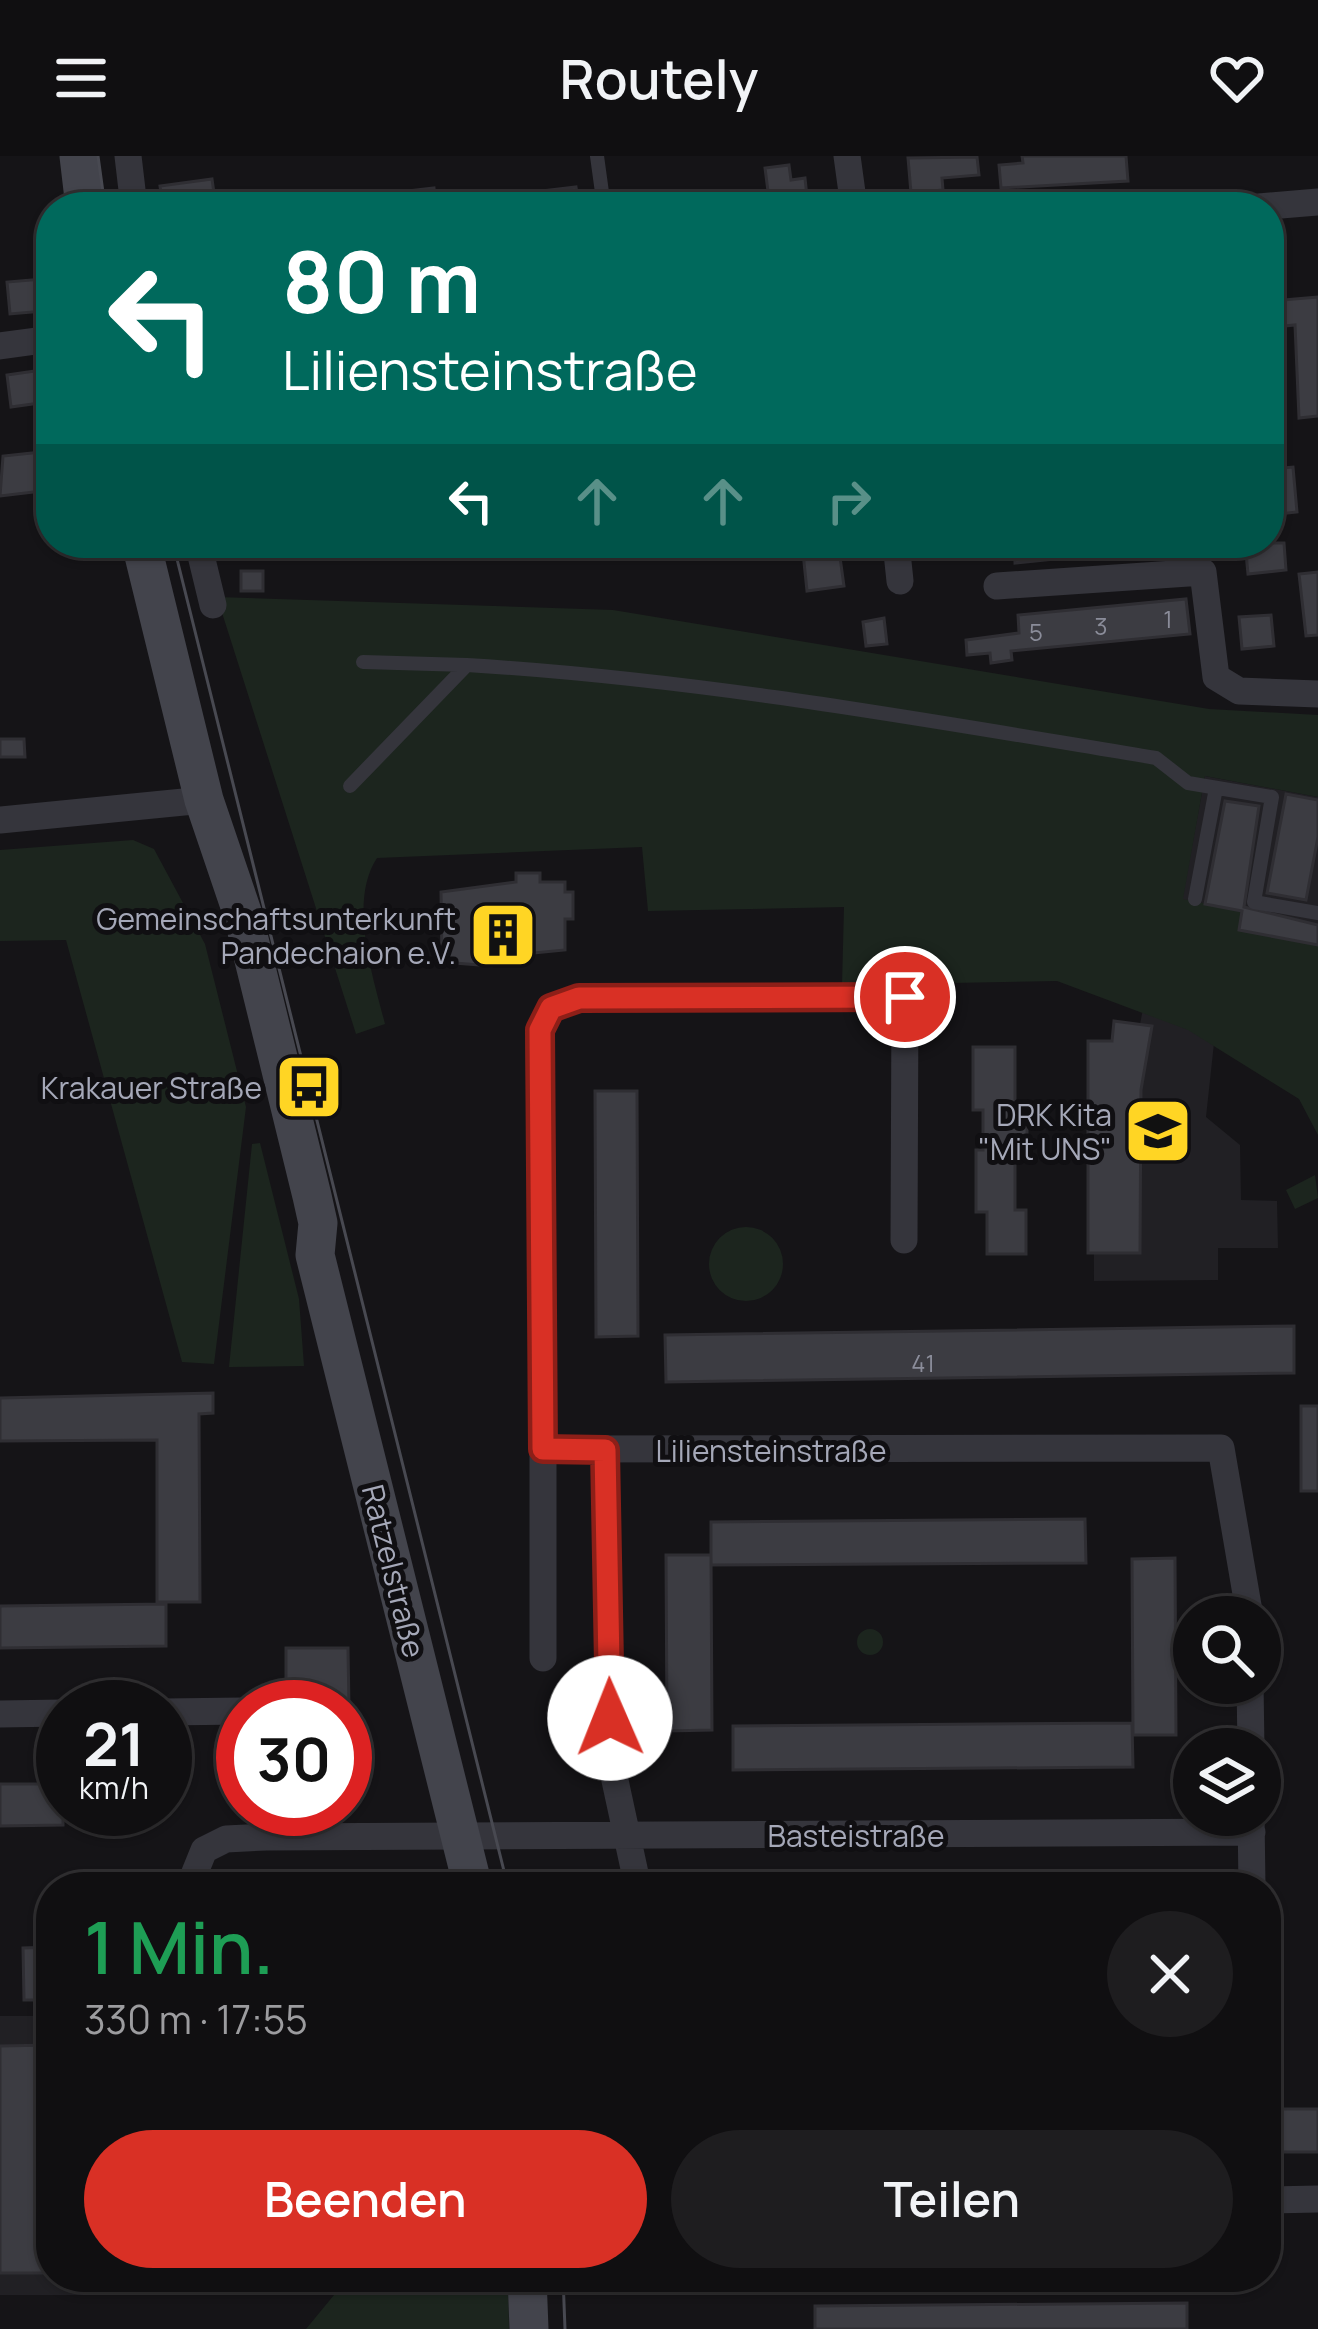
<!DOCTYPE html>
<html lang="de">
<meta charset="utf-8">
<style>
:root{--surface:#100f11;--page:#1e1d1f;--text:#f1f3f6;--muted:#9c9c9f;--line:#302f31;--accent:#d93025}
body{margin:0;font-family:Manrope,sans-serif;background:var(--page);color:var(--text);height:100vh;display:flex;flex-direction:column;font-size:45px;white-space:nowrap}
*{box-sizing:border-box;margin:0}
p{font-size:39px;color:var(--muted)}
.icon{flex:none;width:66px;height:66px;fill:none;stroke:currentColor;stroke-width:2;stroke-linecap:round;stroke-linejoin:round}
.map{position:relative;flex:1;overflow:hidden}
.drawer{position:absolute;left:36px;top:1716px;width:1245px;height:420px;display:flex;flex-direction:column;background:var(--surface);border-radius:48px;box-shadow:0 3px 9px #0004,0 0 0 3px var(--line)}
.drawer>*{flex:none}
.guide{position:absolute;left:36px;top:36px;width:1248px;height:366px;border-radius:48px;box-shadow:0 3px 9px #0004,0 0 0 3px var(--line);background:#00695c;color:#fff;overflow:hidden}
.fabs{position:absolute;left:1173px;top:1440px;display:grid;gap:24px}
.fabs a{display:grid;place-items:center;width:108px;height:108px;border-radius:50%;background:var(--surface);box-shadow:0 3px 9px #0004,0 0 0 3px var(--line);font-size:60px}
.speed{position:absolute;left:36px;top:1524px;display:flex;gap:24px;font-size:60px;font-weight:700;text-align:center}
.speed>*{display:grid;place-content:center;width:156px;height:156px;border-radius:50%;background:var(--surface);box-shadow:0 3px 9px #0004,0 0 0 3px var(--line);line-height:1}
.speed small{font-size:30px;font-weight:400}
.speed .limit{border:18px solid #d22;background:#fff;color:#111}
.pin{position:absolute;display:grid;place-items:center;width:102px;height:102px;color:#fff;margin:-51px;border:6px solid #fff;border-radius:50%;box-shadow:0 3px 12px #0007}
.me{position:absolute;width:132px;margin:-66px;rotate:359deg;stroke-linejoin:round;filter:drop-shadow(0 0 9px #0008)}
.turn{display:flex;align-items:center;gap:42px;height:252px;padding:0 48px;font-size:54px}
.turn .icon{width:156px;height:156px;stroke-width:2.5}
.turn b{display:block;font-size:84px;line-height:102px}
.lanes{display:flex;align-items:center;height:114px;padding:0 48px;background:#0003;justify-content:center;gap:60px;direction:ltr}
.lanes .off{opacity:.35}
.round{display:grid;place-items:center;flex:none;width:126px;height:126px;border-radius:63px;background:var(--page)}
.overview{display:flex;align-items:center;justify-content:space-between;height:204px;padding:0 48px}
h1{font-size:72px;font-weight:600;line-height:90px;color:#1e9e55}
.primary-button{display:flex;gap:24px;margin-top:auto;padding:24px 48px}
.primary-button a{flex:1;height:138px;border-radius:72px;background:var(--accent);color:#fff;font-size:48px;font-weight:600;line-height:138px;text-align:center}
.primary-button a+a{background:var(--page);color:var(--text)}
header{display:flex;justify-content:space-between;align-items:center;height:156px;padding:0 48px;background:var(--surface);font-size:54px;font-weight:600}
.map>svg:first-child{display:block}
</style>
<header><svg class="icon" aria-label="menu" viewBox="0 0 24 24"><path d="M4 6h16M4 12h16M4 18h16"/></svg>Routely<svg class="icon" aria-label="heart" viewBox="0 0 24 24"><path d="M12 20l-8-8c-3-5 5-10 8-4 3-6 11-1 8 4z"/></svg></header>
<div class="map">
<svg width="1318" height="2173" viewBox="0 0 1318 2173">
<rect width="100%" height="100%" fill="#151417"/>
<!-- built -->
<path fill="#212024" d="M1205,620L1318,641V789L1239,774L1242,755L1182,744Z
M1145,843L1215,878L1206,961L1240,989L1241,1044L1277,1045L1278,1092H1218V1124L1094,1125L1093,885H1112L1114,865L1140,868Z
M0,1860H51V2121H225V2139H0Z"/>
<!-- green -->
<path fill="#1c251e" d="M217,441L613,454L1209,553L1318,559V641L1205,620L1183,743L1242,755L1239,774L1318,789V979L1299,943L1188,874L1057,825L842,829L844,751L648,755L642,691L377,702C348,746 373,820 385,868L356,878Z
M133,684L154,693L205,788L246,951L214,1208L182,1206L66,784L0,785V694Z
M260,987L299,1143L304,1210L229,1211L252,988Z
M1315,1019L1318,1042L1295,1053L1286,1034Z
M709 1108a37 37 0 1 1 74 0a37 37 0 1 1-74 0Z
M857 1486a13 13 0 1 1 26 0a13 13 0 1 1-26 0Z
M508,2121L509,2173H306L348,2122Z"/>
<!-- building -->
<path fill="#3c3c42" stroke="#2f2e33" stroke-width="3" d="M1022,0H1126L1128,25L1001,32L999,9L1023,7Z
M977,1L979,19L942,22L943,34L911,37L908,2Z
M789,9L791,24L805,22L808,50L770,51L765,12Z
M212,23L216,51H163L160,30Z
M576,31L579,51H509L508,39Z
M434,32L436,51H374L373,39Z
M42,123L45,155L10,158L7,126Z
M1318,141V260L1299,262L1295,169L1284,170L1282,144Z
M35,215L40,247L11,251L7,219Z
M51,295V334L0,340L3,300Z
M1293,311L1297,356L1269,359V313Z
M802,387L839,394L844,430L807,435Z
M1014,387H1084L1085,400L1015,407Z
M1245,387H1284L1286,414L1248,418Z
M241,415H263V435H241Z
M1318,416V479L1306,480L1299,418Z
M1186,443L1190,478L1011,495L1012,504L991,507L990,497L967,499L966,484L1019,477L1018,459Z
M1271,459L1274,490L1242,493L1239,461Z
M884,462L887,488L866,490L863,466Z
M0,583H24L25,601H0Z
M1286,638L1318,644V681L1306,744L1267,737Z
M1225,645L1259,650L1244,751L1318,769V789L1239,774L1242,755L1205,748Z
M516,717H540V726H565V736H573V763H565V794L504,800L492,810L442,806L441,736L516,726Z
M1114,865L1152,870L1141,934L1140,1097H1088V885H1112Z
M973,891H1015V951H1027V994H1015V1054H1026V1098H987V1056H976V994H983V954H973Z
M595,935H637L638,1180L596,1181Z
M1294,1170V1217L666,1226L665,1179Z
M213,1237V1257L199,1258L200,1446H157V1284L0,1285V1242Z
M1301,1250H1318V1335H1301Z
M1085,1363L1086,1407L711,1409V1366Z
M666,1399H711L712,1574L667,1575Z
M1175,1402L1176,1579H1133L1132,1403Z
M166,1448V1490L0,1492V1450Z
M286,1492H348L349,1551H286Z
M1132,1567L1133,1611L733,1614V1570Z
M0,1628H63V1669L0,1670Z
M51,1791V1844H24L23,1792Z
M51,1889V2117H0V1890Z
M1266,1953H1318V1996H1266Z
M1187,2147V2173H815V2150Z"/>
<g fill="none" stroke-linecap="round" stroke-linejoin="round">
<!-- service -->
<path stroke="#35353c" stroke-width="14" d="M597,0L604,51
M363,506L467,509
M350,630L467,509C699,523 926,564 1156,602L1188,627L1272,641L1254,746L1318,757
M1195,743L1216,632"/>
<!-- minor -->
<path stroke="#35353c" stroke-width="27" d="M128,0L134,51
M847,0L854,51
M1259,51L1318,46
M0,190L51,183
M198,387L213,449
M896,387L900,425
M997,430L1203,416L1216,521L1239,535L1318,538
M0,664L204,644
M904,1084L905,840L579,842L551,852L539,879L543,1293L1221,1292L1250,1461
M605,1294L611,1606L638,1731
M543,1502V1293
M1250,1527L1251,1593
M165,1556L243,1555
M0,1558L63,1557
M265,1653L266,1681L1252,1676
M1251,1659L1252,1731
M189,1731L204,1694L226,1683L266,1681
M1266,2044L1318,2043"/>
<!-- secondary -->
<path stroke="#43444c" stroke-width="39" d="M79,0L85,51
M141,387L204,644L243,759L312,1040L318,1067L315,1099L473,1731
M527,2121L529,2173"/>
<!-- tram -->
<path stroke="#484951" stroke-width="3" d="M98,0L105,51
M173,387L508,1731
M563,2121L565,2173"/>
</g>
<g fill="none" stroke-linecap="round" stroke-linejoin="round">
<defs>
<path id="route" d="M610,1562L605,1294L543,1293L540,874L551,852L579,842L905,841"/>
</defs>
<!-- route casing -->
<use href="#route" stroke="#8d1f18" stroke-width="30"/>
<!-- route -->
<use href="#route" stroke="#d93025" stroke-width="21"/>
</g>
<!-- icons -->
<defs>
<symbol id="building-square" viewBox="-11 -11 22 22"><rect x="-9" y="-9" width="18" height="18" rx="4" fill="#ffd524" stroke="#100f12"/><path d="M-4-6H4V6H1V3H-1V6H-4ZM-2.5-4.3h1.7v1.8h-1.7ZM.8-4.3h1.7v1.8H.8ZM-2.5-1h1.7V.8h-1.7ZM.8-1h1.7V.8H.8Z" fill="#111"/></symbol>
<symbol id="bus-square" viewBox="-11 -11 22 22"><rect x="-9" y="-9" width="18" height="18" rx="4" fill="#ffd524" stroke="#100f12"/><path d="M-5-6H5V4H4V6H2V4H-2V6H-4V4H-5ZM-3.5-4V0h7V-4ZM-3.5 1.2v1.5H-2V1.2ZM2 1.2v1.5H3.5V1.2Z" fill="#111"/></symbol>
<symbol id="school-square" viewBox="-11 -11 22 22"><rect x="-9" y="-9" width="18" height="18" rx="4" fill="#ffd524" stroke="#100f12"/><path d="M0-5L7-2L0 1L-7-2ZM-4 1L0 2.5L4 1V4Q0 6-4 4Z" fill="#111"/></symbol>
</defs>
<g fill-rule="evenodd">
<use href="#building-square" x="465" y="741" width="76" height="76"/>
<use href="#bus-square" x="271" y="893" width="76" height="76"/>
<use href="#school-square" x="1120" y="937" width="76" height="76"/>
</g>
<g text-anchor="middle" dominant-baseline="central" stroke-width="10" stroke-linejoin="round" paint-order="stroke">
<!-- number labels -->
<g font-size="24" fill="#8b8d9a">
<text x="1168" y="462">1</text>
<text x="1101" y="469">3</text>
<text x="1036" y="475">5</text>
<text x="923" y="1206">41</text>
</g>
<!-- poi labels -->
<g font-size="30" fill="#a5a8b8" stroke="#100f12" text-anchor="end">
<text x="456" y="762">Gemeinschaftsunterkunft<tspan x="456" dy="34">Pandechaion e.V.</tspan></text>
<text x="262" y="931">Krakauer Straße</text>
<text x="1112" y="958">DRK Kita<tspan x="1112" dy="34">"Mit UNS"</tspan></text>
</g>
<!-- street labels -->
<g font-size="30" fill="#a5a8b8" stroke="#100f12">
<text x="771" y="1294">Liliensteinstraße</text>
<text transform="translate(394 1415) rotate(76)">Ratzelstraße</text>
<text x="856" y="1679">Basteistraße</text>
</g>
</g>
</svg>
<div class="fabs">
<a><svg class="icon" aria-label="search" viewBox="0 0 24 24"><circle cx="10" cy="10" r="6"/><path d="M15 15l6 6"/></svg></a>
<a><svg class="icon" aria-label="layers" viewBox="0 0 24 24"><path d="M12 4l9 5-9 5-9-5zM3 14l9 5 9-5"/></svg></a>
</div>
<div class="speed"><div>21<small>km/h</small></div><div class="limit">30</div></div>
<div class="pin" style="left:905px;top:841px;background:#d93025"><svg class="icon" aria-label="arrive" viewBox="0 0 24 24"><path d="M6 21V4h12l-3 4 3 4H6"/></svg></div>
<svg class="me" style="left:610px;top:1562px" viewBox="-20 -20 40 40"><circle r="19" fill="#fff"/><path d="M0-13L10 11 0 6-10 11z" fill="#d93025"/></svg>
<div class="guide">
<div class="turn"><svg class="icon" aria-label="left" viewBox="0 0 24 24"><path d="M17 20v-9H6M10 6l-5 5 5 5"/></svg><div><b>80 m</b>Liliensteinstraße</div></div>
<div class="lanes"><svg class="icon" aria-label="left" viewBox="0 0 24 24"><path d="M17 20v-9H6M10 6l-5 5 5 5"/></svg><svg class="icon off" aria-label="ahead" viewBox="0 0 24 24"><path d="M12 20V5M6 11l6-6 6 6"/></svg><svg class="icon off" aria-label="ahead" viewBox="0 0 24 24"><path d="M12 20V5M6 11l6-6 6 6"/></svg><svg class="icon off" aria-label="right" viewBox="0 0 24 24"><path d="M7 20v-9h11M14 6l5 5-5 5"/></svg></div>
</div>
<section class="drawer">
<div class="overview"><div><h1>1 Min.</h1><p>330 m · 17:55</p></div><a class="round"><svg class="icon" aria-label="close" viewBox="0 0 24 24"><path d="M6 6l12 12M18 6L6 18"/></svg></a></div>
<div class="primary-button"><a>Beenden</a><a>Teilen</a></div>
</section>
</div>
